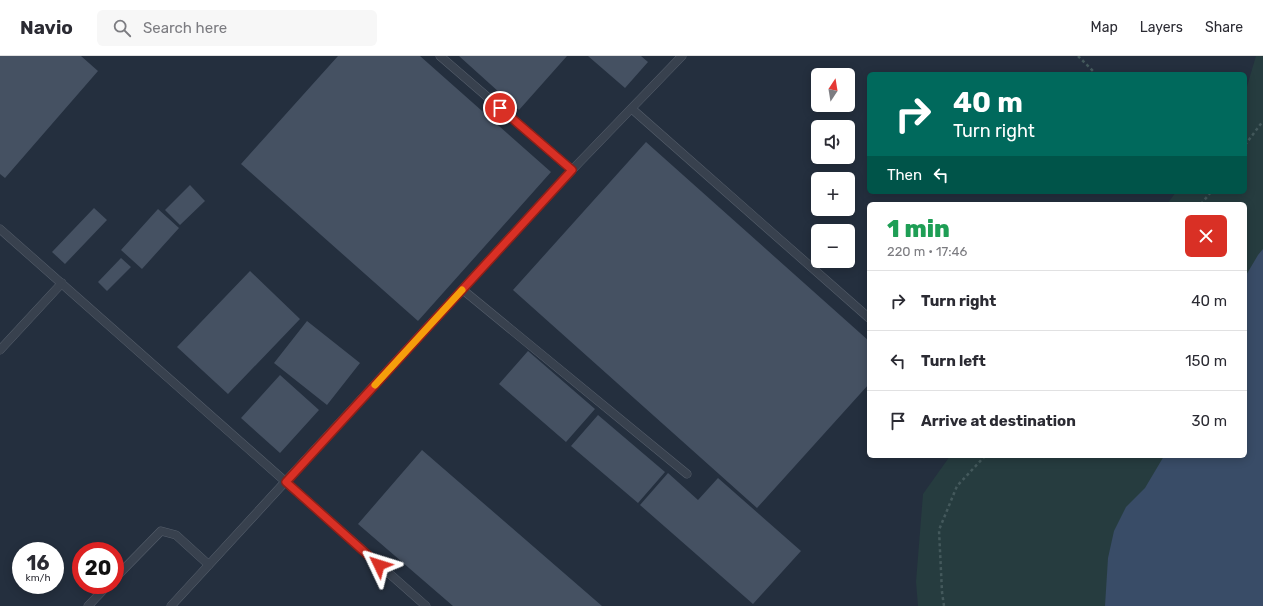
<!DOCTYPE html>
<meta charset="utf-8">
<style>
:root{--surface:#fff;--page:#f7f7f7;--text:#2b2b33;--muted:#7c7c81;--line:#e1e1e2}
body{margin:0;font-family:Rubik,sans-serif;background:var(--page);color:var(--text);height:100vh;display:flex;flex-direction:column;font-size:15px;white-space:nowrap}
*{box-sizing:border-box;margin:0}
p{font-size:13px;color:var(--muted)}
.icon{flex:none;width:22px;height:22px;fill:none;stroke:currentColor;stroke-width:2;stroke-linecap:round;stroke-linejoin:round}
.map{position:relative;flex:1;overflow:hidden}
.panel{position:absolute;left:867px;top:146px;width:380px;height:256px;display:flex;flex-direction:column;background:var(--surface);border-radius:6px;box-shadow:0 2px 10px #0003}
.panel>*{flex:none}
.top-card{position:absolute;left:867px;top:16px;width:380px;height:122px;border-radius:6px;box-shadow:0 2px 10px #0003;background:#00695c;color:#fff;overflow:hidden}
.needle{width:26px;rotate:12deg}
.tools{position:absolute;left:811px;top:12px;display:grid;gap:8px}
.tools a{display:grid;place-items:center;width:44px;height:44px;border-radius:6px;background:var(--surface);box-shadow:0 2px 10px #0003;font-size:20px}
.speed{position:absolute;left:12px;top:486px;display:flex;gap:8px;font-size:20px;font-weight:700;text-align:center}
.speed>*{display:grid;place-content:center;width:52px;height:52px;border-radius:50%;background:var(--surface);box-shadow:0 2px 10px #0003;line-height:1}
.speed small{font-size:10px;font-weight:400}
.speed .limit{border:6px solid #d22;background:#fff;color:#111}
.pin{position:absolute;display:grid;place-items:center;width:34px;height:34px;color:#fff;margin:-17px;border:2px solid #fff;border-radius:50%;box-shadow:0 1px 4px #0007}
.me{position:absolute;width:44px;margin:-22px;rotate:311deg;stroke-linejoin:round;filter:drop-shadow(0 0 3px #0008)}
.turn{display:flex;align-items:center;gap:14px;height:84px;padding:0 20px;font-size:18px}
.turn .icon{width:52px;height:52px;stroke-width:2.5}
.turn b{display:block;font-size:28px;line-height:34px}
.then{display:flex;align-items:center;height:38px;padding:0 20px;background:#0003;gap:8px;font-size:15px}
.round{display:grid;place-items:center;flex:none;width:42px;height:42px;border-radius:6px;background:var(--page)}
.overview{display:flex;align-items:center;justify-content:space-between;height:68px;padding:0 20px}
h1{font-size:24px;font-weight:800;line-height:30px;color:#1e9e55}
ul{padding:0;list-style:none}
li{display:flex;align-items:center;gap:12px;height:60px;padding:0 20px;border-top:1px solid var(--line)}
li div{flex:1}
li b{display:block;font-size:15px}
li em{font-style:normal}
header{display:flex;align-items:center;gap:24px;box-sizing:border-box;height:56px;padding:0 20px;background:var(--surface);border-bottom:1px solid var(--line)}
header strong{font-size:19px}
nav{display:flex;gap:22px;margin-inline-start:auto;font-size:14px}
.search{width:280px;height:36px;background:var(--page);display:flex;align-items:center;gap:10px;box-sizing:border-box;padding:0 14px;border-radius:6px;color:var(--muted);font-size:15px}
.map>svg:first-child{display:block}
</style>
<header>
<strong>Navio</strong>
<div class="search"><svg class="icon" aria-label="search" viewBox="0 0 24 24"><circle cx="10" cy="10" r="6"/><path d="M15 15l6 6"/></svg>Search here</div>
<nav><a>Map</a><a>Layers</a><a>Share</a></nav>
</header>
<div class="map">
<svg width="1263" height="550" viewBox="0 0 1263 550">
<rect width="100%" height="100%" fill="#242f3e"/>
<!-- green -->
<path fill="#263c3f" d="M1256,0H1263V550H918L916,526L923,438L950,400H1245V148H1167L1176,136H1245V37Z"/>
<!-- water -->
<path fill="#394c67" d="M1263,193V550H1105L1108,502L1114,475L1126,451L1145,432L1164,400H1245V221L1258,199Z"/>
<!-- building -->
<path fill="#455162" d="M0,0H81L98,15L5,122L0,118Z
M338,0H420L551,116L418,265L241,108Z
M459,0H567L519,54Z
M588,0H641L648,6L625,32Z
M646,86L869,285V328L757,452L513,234Z
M190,129L205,145L180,169L165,154Z
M94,152L107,164L65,208L52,196Z
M158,153L179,172L142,213L121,194Z
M121,202L131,211L107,235L98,226Z
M250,215L300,263L228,338L177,291Z
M307,265L360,307L327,349L274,307Z
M528,295L595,353L566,386L499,328Z
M280,319L319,354L280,397L241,362Z
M598,359L665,416L638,447L571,390Z
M422,394L602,550H453L358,468Z
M668,417L698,444L718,422L801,495L753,548L640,449Z"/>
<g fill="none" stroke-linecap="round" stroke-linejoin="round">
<defs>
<path id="service" d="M440,0L572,114
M632,53L869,262
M0,173L426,550
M463,234L687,418
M0,294L62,227
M115,522L161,475L176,479L209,509
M88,550L108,529
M171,550L572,114L682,0"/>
</defs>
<!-- service casing -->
<use href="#service" stroke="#565f6c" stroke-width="9"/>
<!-- path -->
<path stroke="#44595c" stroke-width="2.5" stroke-dasharray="3 3" stroke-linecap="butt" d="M1078,0L1096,18
M1245,89L1263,65
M1201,148L1211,136
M944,550L942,536L939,474L957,430L985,400"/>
<!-- service -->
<use href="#service" stroke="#38414e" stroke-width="8"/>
</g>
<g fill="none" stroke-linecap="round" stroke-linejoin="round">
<defs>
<path id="route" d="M379,509L286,426L572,114L500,52"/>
</defs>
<!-- route casing -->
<use href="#route" stroke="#8d1f18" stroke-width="10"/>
<!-- route -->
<use href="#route" stroke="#d93025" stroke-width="7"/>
<!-- slow -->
<path stroke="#f59e0b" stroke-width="7" d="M375,329L462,234"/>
</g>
</svg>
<div class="tools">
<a><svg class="needle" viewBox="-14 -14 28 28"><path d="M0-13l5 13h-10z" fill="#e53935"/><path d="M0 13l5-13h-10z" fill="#7c7c81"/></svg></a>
<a><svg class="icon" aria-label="sound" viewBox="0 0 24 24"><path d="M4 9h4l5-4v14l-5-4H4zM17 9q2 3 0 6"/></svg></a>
<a>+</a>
<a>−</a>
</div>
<div class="speed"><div>16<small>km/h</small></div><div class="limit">20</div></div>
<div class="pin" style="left:500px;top:52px;background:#d93025"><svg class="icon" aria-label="arrive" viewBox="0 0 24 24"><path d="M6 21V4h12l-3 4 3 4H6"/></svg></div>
<svg class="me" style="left:379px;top:509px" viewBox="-20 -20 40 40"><path d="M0-17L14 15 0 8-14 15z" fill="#d93025" stroke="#fff" stroke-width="4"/></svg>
<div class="top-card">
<div class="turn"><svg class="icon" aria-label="right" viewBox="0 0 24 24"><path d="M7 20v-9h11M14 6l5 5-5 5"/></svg><div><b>40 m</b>Turn right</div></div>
<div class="then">Then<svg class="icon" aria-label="left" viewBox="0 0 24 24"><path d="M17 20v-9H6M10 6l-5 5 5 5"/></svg></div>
</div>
<section class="panel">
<div class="overview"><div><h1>1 min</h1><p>220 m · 17:46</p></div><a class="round" style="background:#d93025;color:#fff"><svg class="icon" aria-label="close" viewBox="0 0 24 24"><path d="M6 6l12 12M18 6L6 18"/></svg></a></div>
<ul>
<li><svg class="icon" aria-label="right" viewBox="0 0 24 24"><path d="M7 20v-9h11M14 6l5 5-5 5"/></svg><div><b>Turn right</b></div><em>40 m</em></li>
<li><svg class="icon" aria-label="left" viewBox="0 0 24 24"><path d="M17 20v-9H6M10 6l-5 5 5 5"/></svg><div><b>Turn left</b></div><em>150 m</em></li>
<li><svg class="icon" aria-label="arrive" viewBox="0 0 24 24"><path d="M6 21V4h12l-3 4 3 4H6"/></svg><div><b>Arrive at destination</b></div><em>30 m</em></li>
</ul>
</section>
</div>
